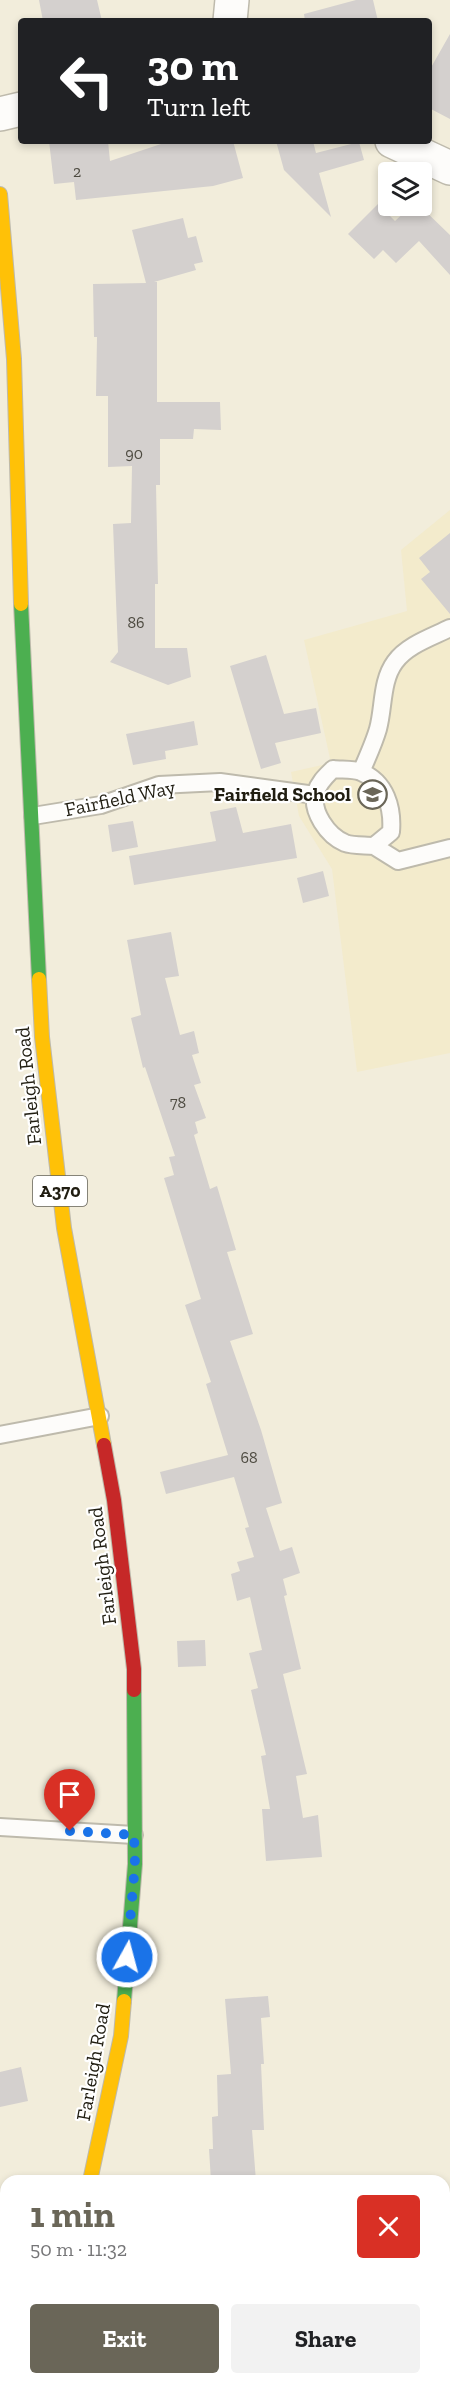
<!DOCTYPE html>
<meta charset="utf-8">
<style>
:root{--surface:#fff;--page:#f2f2f2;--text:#202124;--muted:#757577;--accent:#6a6658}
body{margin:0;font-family:"Zilla Slab",serif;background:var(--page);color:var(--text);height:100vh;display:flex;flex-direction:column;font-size:22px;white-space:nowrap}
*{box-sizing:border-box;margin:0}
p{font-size:20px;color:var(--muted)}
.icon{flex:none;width:33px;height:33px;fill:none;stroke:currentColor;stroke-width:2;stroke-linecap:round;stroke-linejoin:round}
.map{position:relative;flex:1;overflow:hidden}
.panel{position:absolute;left:0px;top:2175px;width:450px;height:210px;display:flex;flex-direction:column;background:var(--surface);border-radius:18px 18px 0 0;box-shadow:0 3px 9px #0003}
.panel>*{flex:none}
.hud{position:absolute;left:18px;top:18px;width:414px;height:126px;border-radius:6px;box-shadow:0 3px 9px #0003;background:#202124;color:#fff;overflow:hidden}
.tools{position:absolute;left:378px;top:162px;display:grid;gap:12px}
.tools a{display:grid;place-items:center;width:54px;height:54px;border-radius:6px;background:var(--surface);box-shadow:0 3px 9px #0003;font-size:30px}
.pin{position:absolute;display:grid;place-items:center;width:51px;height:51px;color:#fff;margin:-62px -26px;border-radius:50% 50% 50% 0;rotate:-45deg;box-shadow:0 0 6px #0007}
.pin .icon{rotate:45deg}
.me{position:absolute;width:66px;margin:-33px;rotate:7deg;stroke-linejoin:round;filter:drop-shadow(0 0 4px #0008)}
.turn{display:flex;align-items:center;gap:21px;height:126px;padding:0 30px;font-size:27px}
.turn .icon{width:78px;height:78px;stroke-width:2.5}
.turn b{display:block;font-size:42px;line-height:51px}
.round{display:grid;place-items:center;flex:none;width:63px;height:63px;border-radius:6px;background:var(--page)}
.summary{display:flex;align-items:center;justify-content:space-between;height:102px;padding:0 30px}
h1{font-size:36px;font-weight:700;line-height:45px;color:var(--accent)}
.action{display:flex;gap:12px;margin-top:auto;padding:12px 30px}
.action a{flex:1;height:69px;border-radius:6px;background:var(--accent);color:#fff;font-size:24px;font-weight:700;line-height:69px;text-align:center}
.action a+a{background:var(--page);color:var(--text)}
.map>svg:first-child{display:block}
</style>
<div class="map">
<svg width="450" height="2385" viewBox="0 0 450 2385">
<rect width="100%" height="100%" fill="#f2eddb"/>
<!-- built -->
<path fill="#f3ebcc" d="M450,510V1053L357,1072L332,869L299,816L291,772L331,763L304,640L407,611L401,550Z"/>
<!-- building -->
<path fill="#d4d0ce" d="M39,0H97L102,21H43Z
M356,0H373L378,21H305L304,14Z
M450,34V119L429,108V71Z
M49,141H108L110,161L170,141H233L243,178L213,186L76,200L74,182L54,184Z
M276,141H313L316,153L359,142L364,160L319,173L331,217L284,170Z
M378,204L395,221L411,206H420L450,235V275L419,241L396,263L383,250L374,259L348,234Z
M183,218L188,238L196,236L203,262L194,264L196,270L154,282H157V402H220L221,430L194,429L193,439H160V485H156L158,584H155V648H187L191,677L168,685L110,662L118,652L113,524L131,523L132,466L108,467V396H96L97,337H94L93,284L146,283L132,230Z
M450,533V614L421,579L430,572L419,558Z
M266,655L284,714L316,708L321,733L275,743L281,763L261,769L230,666Z
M194,721L198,745L165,751L166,759L133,765L126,734Z
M236,807L243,833L291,824L297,858L134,885L129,856L216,841L210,812Z
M133,821L138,847L112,852L108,825Z
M323,871L329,896L303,903L297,878Z
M171,932L179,976L165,978L180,1035L194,1031L199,1053L192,1055L201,1083L194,1085L206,1118L195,1122L198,1133L194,1135L210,1189L217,1186L236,1250L227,1252L253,1334L230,1341L261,1430L282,1503L266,1508L280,1551L292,1547L300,1573L283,1579L287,1595L284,1596L301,1669L283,1674L307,1774L296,1776L303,1818L318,1815L322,1857L266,1861L262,1809H270L261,1756L266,1755L251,1690L258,1688L249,1653L262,1650L250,1597L237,1601L231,1574L240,1571L237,1562L254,1557L245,1528L249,1527L234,1477L166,1494L160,1472L228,1455L206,1384L211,1382L185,1305L201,1299L164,1178L174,1175L169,1157L175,1156L145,1067L143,1068L131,1018L141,1015L127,940Z
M205,1640L206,1666L178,1667L177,1641Z
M268,1996L270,2017L261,2018L264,2064H261L264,2130H252L256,2181H211L209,2149H213L212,2117L218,2116L217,2075L231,2074L225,1999Z
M21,2067L28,2101L0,2107V2072Z"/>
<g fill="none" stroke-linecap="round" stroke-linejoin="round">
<defs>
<path id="lane" d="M333,769C341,770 354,769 361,772C386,782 393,808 391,832L374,846C365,845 353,846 345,843C328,836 310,811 316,792C319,782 326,776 333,769Z
M361,772C367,758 374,743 378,729C384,707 381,681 395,662C407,645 432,637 450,628
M33,816L101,805L159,785L220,782L315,795
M374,846L398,861L450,848
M0,1435L100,1416
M0,1827L134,1835
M0,2233L6,2232"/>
<path id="street" d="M230,21L232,0
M0,114L21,109
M392,141L450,168"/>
<path id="fast" d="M21,604L39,979
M124,2001L135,1864L134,1690
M34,2385L36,2379"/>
<path id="slow" d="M0,194L14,359L21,604
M39,979L42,1037L64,1228L104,1445
M90,2181L121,2036L124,2001"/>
<path id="jam" d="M104,1445L114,1500L134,1669V1690"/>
</defs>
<!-- lane casing -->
<use href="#lane" stroke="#bebaac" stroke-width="20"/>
<!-- street casing -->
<use href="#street" stroke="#bebaac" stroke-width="36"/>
<!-- fast casing -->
<use href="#fast" stroke="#bebaac" stroke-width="16"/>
<!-- slow casing -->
<use href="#slow" stroke="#bebaac" stroke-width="16"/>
<!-- jam casing -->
<use href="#jam" stroke="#bebaac" stroke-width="16"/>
<!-- lane -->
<use href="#lane" stroke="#fdfcfa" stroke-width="16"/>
<!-- street -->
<use href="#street" stroke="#fdfcfa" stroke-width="33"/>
<!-- fast -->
<use href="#fast" stroke="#4caf50" stroke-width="14"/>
<!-- slow -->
<use href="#slow" stroke="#ffc107" stroke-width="14"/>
<!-- jam -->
<use href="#jam" stroke="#c62828" stroke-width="14"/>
</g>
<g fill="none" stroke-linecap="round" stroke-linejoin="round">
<!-- route -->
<path stroke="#1a73e8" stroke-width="10" stroke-dasharray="0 18" d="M70,1831L134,1835L135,1864L127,1957"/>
</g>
<!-- icons -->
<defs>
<symbol id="school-ring" viewBox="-11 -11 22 22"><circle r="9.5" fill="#fff" stroke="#6a6658" stroke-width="1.5"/><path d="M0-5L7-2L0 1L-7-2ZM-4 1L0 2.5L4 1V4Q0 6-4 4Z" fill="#6a6658"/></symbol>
</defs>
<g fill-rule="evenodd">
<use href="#school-ring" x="356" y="778" width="33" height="33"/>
</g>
<g text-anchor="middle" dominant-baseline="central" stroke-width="4.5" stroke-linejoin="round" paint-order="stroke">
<!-- number labels -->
<g font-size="16" fill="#4d4a40">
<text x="77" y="171">2</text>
<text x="134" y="453">90</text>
<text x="136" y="622">86</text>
<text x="178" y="1102">78</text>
<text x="249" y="1457">68</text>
</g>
<!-- shield labels -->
<rect fill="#fff" stroke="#636158" stroke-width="1.5" x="33" y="1176" width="54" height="30" rx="4.5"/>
<g font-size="18" font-weight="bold" fill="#201d11">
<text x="60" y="1191">A370</text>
</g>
<!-- poi labels -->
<g font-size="20" font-weight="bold" fill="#201d11" stroke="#fff" text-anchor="end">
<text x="351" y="794">Fairfield School</text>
</g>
<!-- street labels -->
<g font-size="20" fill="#201d11" stroke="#fff">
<text transform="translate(120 798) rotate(-12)">Fairfield Way</text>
<text transform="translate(28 1086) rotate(-96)">Farleigh Road</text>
<text transform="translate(102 1566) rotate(-97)">Farleigh Road</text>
<text transform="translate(93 2062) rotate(-80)">Farleigh Road</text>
</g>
</g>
</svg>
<div class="tools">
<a><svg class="icon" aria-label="layers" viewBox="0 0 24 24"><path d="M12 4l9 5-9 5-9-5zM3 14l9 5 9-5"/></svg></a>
</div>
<div class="pin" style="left:70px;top:1831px;background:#d93025"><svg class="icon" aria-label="arrive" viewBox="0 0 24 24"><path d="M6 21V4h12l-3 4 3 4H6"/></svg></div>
<svg class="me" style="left:127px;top:1957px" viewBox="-20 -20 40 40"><circle r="17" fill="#1a73e8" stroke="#fff" stroke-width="3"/><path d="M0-11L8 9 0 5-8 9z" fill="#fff"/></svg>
<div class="hud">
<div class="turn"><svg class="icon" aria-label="left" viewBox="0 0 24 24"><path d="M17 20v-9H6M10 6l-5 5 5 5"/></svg><div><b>30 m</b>Turn left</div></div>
</div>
<section class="panel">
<div class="summary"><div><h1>1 min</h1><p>50 m · 11:32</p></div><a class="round" style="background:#d93025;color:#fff"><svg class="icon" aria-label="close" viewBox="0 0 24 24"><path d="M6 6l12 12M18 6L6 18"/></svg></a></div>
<div class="action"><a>Exit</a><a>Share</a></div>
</section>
</div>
